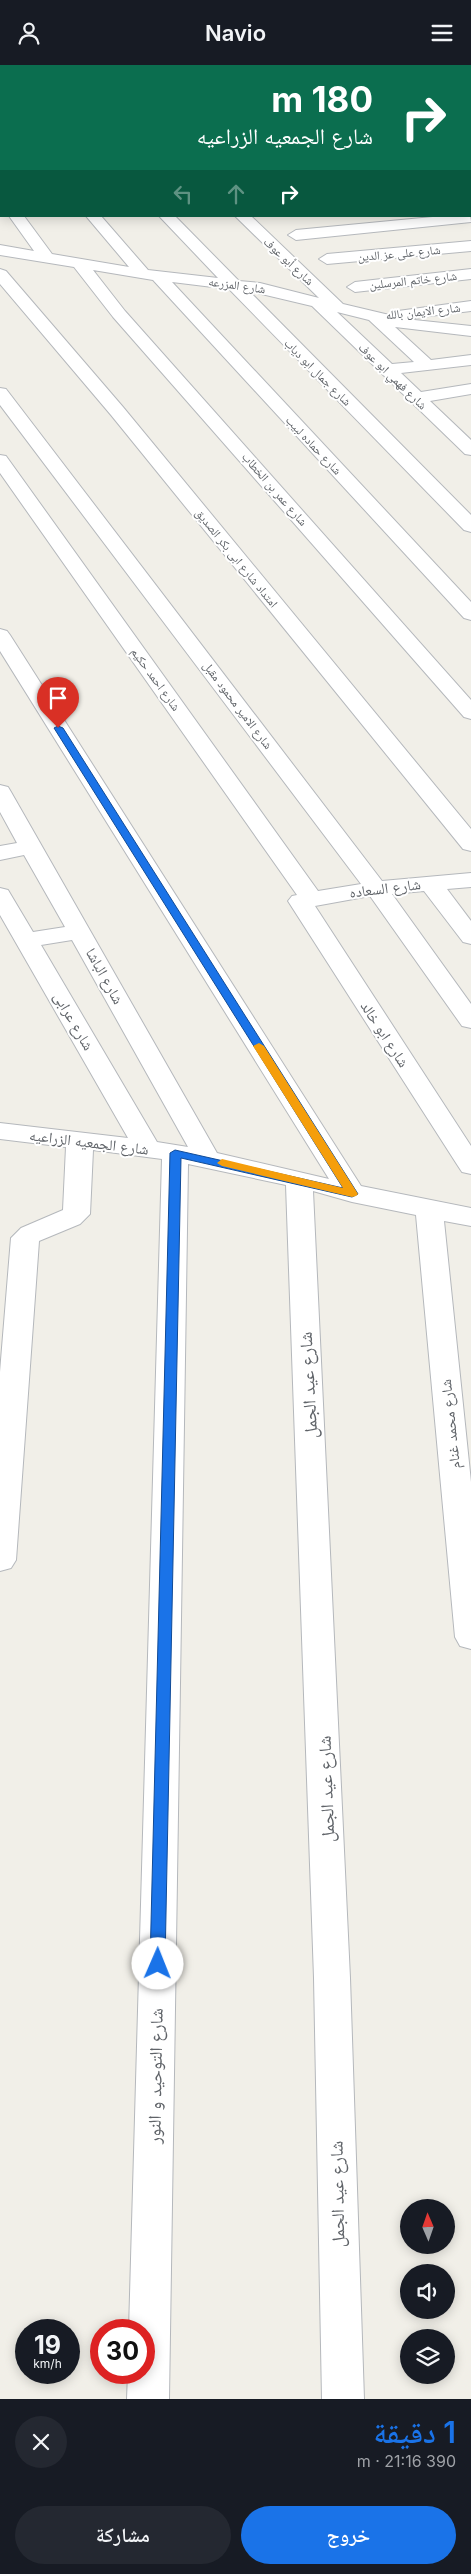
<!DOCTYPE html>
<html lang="ar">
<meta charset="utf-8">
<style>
:root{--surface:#171b24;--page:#242831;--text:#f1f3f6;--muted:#9ea1a6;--accent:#1a73e8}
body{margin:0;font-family:Inter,"Noto Naskh Arabic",sans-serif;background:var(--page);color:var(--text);direction:rtl;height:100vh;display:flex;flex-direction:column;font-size:19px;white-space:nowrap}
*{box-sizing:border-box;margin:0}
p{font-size:16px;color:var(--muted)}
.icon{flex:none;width:28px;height:28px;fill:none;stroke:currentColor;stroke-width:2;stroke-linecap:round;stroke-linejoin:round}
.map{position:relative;height:2334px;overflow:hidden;direction:ltr}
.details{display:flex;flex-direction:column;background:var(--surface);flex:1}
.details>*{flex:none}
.top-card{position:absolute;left:0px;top:0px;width:471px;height:152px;box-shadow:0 2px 12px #0003;direction:rtl;background:#0b6e4f;color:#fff;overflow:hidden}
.needle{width:32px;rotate:358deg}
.controls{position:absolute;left:400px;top:2134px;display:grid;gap:10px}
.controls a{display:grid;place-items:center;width:55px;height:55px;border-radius:50%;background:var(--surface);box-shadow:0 2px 12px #0003;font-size:25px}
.speed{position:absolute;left:15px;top:2254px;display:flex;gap:10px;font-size:25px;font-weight:700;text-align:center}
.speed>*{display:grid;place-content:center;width:65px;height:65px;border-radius:50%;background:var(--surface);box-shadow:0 2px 12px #0003;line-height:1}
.speed small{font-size:12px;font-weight:400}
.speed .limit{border:8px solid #d22;background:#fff;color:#111}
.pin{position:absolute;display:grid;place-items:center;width:42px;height:42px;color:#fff;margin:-51px -21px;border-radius:50% 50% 50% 0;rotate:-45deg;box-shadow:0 0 5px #0007}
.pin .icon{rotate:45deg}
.me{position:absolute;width:55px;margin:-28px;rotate:1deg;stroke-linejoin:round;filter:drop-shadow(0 0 4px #0008)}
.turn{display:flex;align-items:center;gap:18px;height:105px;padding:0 15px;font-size:22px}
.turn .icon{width:65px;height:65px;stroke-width:2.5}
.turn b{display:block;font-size:35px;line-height:42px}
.lanes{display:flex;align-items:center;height:48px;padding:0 15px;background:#0003;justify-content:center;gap:25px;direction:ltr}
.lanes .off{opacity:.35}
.round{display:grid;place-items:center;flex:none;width:52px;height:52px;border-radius:26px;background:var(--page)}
.overview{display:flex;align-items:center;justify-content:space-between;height:85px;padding:0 15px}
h1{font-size:30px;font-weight:600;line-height:38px;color:var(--accent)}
.button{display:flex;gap:10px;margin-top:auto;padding:10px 15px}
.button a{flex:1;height:58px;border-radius:30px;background:var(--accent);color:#fff;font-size:20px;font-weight:600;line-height:58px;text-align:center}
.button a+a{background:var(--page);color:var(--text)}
header{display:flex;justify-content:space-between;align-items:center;height:65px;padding:0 15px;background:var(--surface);font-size:22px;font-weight:600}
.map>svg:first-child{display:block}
</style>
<header><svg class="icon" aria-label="menu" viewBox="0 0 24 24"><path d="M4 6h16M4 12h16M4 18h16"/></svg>Navio<svg class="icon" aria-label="person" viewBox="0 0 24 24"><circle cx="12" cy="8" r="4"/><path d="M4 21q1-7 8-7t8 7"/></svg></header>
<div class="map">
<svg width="471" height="2334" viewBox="0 0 471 2334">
<rect width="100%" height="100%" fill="#f1efe8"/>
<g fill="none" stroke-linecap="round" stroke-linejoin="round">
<defs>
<path id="street" d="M38,0H52L53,1H39Z
M94,0H108L109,1H95Z
M361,0H393L361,1Z
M470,6H471L470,15Z
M0,39H1V48H0Z
M470,41H471V49H470Z
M470,60H471V68H470Z
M470,80H471V88H470Z
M470,122H471V130H470Z
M0,126H1V136H0Z
M470,149L471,157L296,175L288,170L296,165L443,151H470Z
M9,151H24L52,189L129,202L86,151H101L148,205L218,213L159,151H175L239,216L260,218L319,233L235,151H251L343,239L402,253L396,249L398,246L471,236V246L405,254L471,261V271L395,262L431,295L471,290V300L401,308L421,327L471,319V329L430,336L471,375V390L465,389L312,241L249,226L471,450V467L464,465L229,224L172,217L471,537V555L464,553L153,215L93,205L125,246L471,635V654L464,652L113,252L74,202L0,190V180L34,186ZM337,247L369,255L414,297L392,299Z
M471,176V186L327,199L319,194L327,189Z
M0,204L6,206L123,342L471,764V786L463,784L111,350L0,219Z
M471,204V214L355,227L347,222L355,217Z
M0,323L6,324L382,816L471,808V822L447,824L471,856V879L463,877L424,826L392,829L471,939V963L462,961L370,831L315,841L471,1081V1109L462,1107L458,1101L288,836L292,831L297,830L0,408V390L6,391L318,826L361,819L0,340Z
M0,564L7,566L10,570L361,1121L471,1143V1161L444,1156L471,1417V1584L460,1581L455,1572L416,1150L352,1137L313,1126L350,1913L364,2334H322L314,1913L286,1120L188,1099L169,2334H127L128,2308H144V2265H129L162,1094L93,1085L90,1149L80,1159L39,1176L16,1495L11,1503L0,1506V1307L11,1173L21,1163L63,1145L66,1082L0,1074V1058L128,1073L0,850V823L8,825L33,867L65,862L24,790L0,795V781L17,778L0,747V720L8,722L11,727L217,1088L329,1114L0,586ZM72,875L188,1082L157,1077L41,880Z"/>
</defs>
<!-- street casing -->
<use href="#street" stroke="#b5b8bc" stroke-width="2"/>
<!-- street -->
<use href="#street" fill="#fff" fill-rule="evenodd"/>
</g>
<!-- route -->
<path fill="#1a73e8" stroke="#114b97" d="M58,661L63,663L358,1129L352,1132L181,1093L165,1899L163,1904L158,1905L152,1904L150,1899L170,1088L175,1085L343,1123L54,663Z"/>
<!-- slow -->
<path fill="#f59e0b" d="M259,978L264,981L358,1129L356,1131L352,1132L222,1101L217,1098L222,1094L343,1123L253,981Z"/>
<g text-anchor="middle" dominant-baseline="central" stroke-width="4" stroke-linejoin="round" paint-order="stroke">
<!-- far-street labels -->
<g font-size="12" fill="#5f6368" stroke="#fff">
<text transform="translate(399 188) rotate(-5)">شارع على عز الدين</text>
<text transform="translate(289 196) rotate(43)">شارع أبو عوف</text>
<text transform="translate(413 215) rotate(-6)">شارع خاتم المرسلين</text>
<text transform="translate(237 220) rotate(8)">شارع المزرعه</text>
<text transform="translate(423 246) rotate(-6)">شارع الايمان بالله</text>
<text transform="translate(318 307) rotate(45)">شارع جمال ابو دياب</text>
<text transform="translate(393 311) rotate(44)">شارع فهمي ابو عوف</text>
<text transform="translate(314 380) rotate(47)">شارع حماده لبيب</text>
<text transform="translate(275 424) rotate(49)">شارع عمر بن الخطاب</text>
<text transform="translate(237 493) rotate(51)">امتداد شارع ابى بكر الصديق</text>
<text transform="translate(156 614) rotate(54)">شارع احمد حكيم</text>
<text transform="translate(238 640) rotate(53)">شارع الامير محمود مقبل</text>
</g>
<!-- street labels -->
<g font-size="15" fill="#5f6368" stroke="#fff">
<text transform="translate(385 823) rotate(-7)">شارع السعاده</text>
<text transform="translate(105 911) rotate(61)">شارع الباشا</text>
<text transform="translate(74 956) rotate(60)">شارع عرابى</text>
<text transform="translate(385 969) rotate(57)">شارع ابو خالد</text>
<text transform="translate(89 1077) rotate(7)">شارع الجمعيه الزراعيه</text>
<text transform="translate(450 1359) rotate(-96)">شارع محمد غنام</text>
</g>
<!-- near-street labels -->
<g font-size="18" fill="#5f6368" stroke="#fff">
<text transform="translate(308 1320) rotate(-93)">شارع عيد الجمل</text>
<text transform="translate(326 1724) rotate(-92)">شارع عيد الجمل</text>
<text transform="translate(155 2011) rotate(-89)">شارع التوحيد و النور</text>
<text transform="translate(337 2129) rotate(-91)">شارع عيد الجمل</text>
</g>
</g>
</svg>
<div class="controls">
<a><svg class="needle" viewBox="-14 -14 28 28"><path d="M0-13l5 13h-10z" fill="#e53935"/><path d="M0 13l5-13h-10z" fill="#9ea1a6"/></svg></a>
<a><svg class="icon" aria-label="sound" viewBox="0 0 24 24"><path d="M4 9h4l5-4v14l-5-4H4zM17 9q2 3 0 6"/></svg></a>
<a><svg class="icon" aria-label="layers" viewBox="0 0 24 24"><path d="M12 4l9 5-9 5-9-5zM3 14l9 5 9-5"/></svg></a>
</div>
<div class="speed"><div>19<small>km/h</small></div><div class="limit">30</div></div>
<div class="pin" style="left:58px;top:663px;background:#d93025"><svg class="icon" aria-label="arrive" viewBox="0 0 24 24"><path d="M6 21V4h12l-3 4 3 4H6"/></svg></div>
<svg class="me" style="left:158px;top:1899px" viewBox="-20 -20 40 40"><circle r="19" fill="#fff"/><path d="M0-13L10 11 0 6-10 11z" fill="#1a73e8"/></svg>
<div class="top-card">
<div class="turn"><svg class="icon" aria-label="right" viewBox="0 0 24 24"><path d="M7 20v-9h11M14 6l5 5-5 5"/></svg><div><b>180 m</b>شارع الجمعيه الزراعيه</div></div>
<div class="lanes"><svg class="icon off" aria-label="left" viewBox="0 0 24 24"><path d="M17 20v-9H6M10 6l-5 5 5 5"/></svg><svg class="icon off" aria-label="ahead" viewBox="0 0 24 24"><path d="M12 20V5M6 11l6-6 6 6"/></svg><svg class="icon" aria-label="right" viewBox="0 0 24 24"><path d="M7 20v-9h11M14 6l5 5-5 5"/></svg></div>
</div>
</div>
<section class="details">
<div class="overview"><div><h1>1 دقيقة</h1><p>390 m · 21:16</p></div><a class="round"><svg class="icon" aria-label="close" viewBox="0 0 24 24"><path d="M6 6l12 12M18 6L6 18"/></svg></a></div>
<div class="button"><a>خروج</a><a>مشاركة</a></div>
</section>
